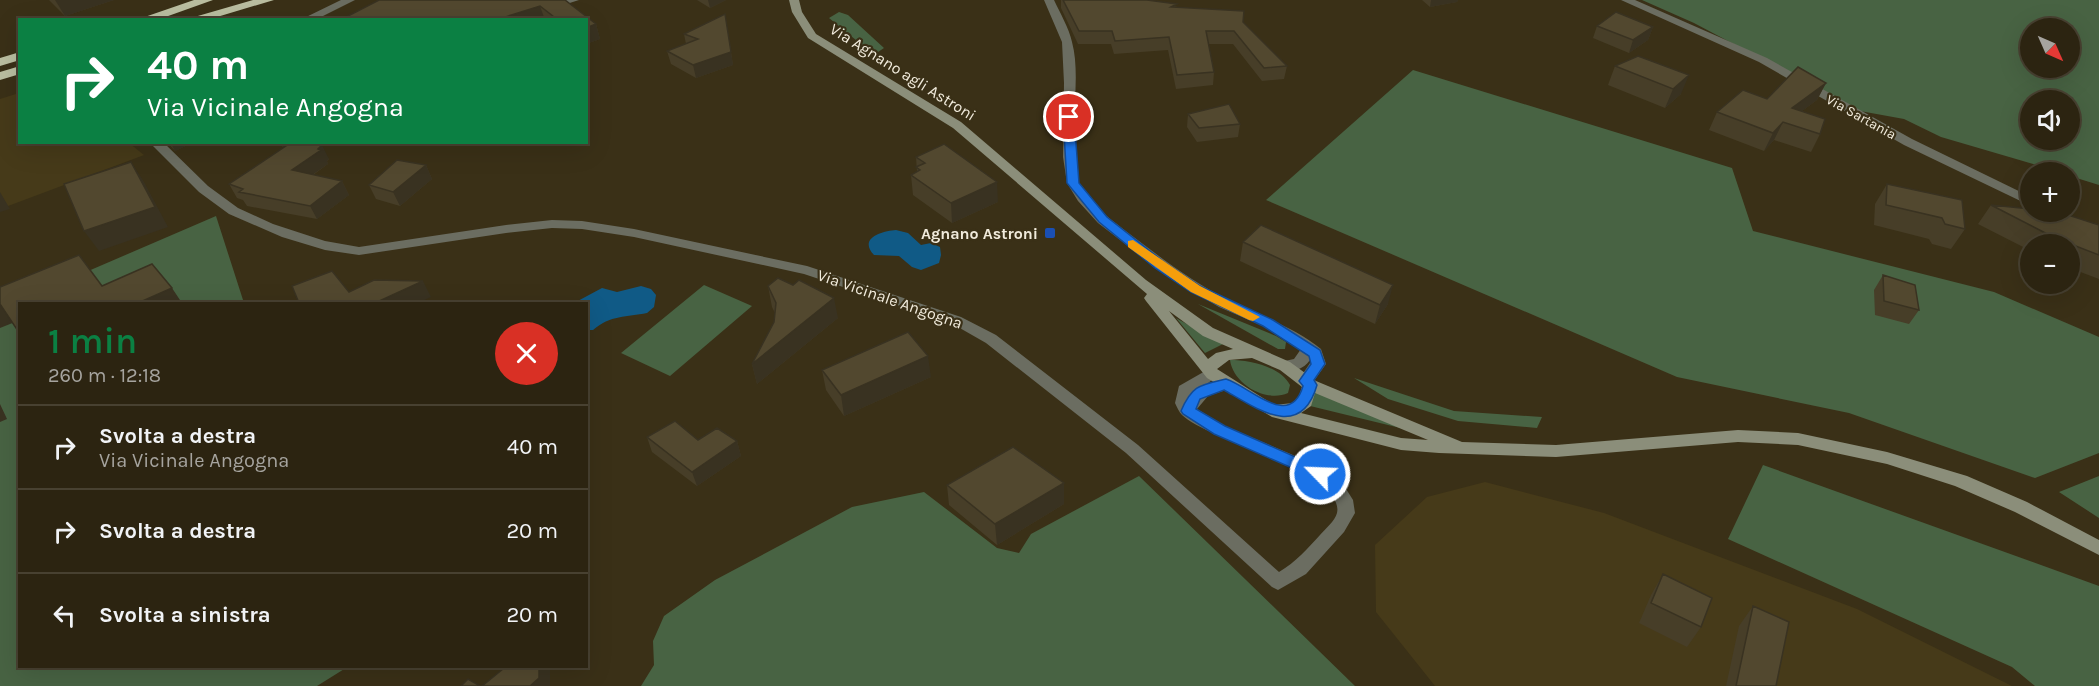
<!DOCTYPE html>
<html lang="it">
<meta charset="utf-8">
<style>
:root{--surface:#2c2411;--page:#342c1a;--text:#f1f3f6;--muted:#a6a49f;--line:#484131;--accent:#0b8043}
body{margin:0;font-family:Karla,sans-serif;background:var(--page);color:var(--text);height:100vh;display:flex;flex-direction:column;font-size:22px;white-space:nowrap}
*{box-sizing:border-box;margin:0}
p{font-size:20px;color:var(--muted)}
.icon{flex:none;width:33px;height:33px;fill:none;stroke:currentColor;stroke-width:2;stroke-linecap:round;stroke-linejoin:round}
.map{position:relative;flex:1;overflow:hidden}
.panel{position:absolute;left:18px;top:302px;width:570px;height:366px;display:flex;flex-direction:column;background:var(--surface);border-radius:0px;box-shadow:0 6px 24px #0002,0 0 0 2px var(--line)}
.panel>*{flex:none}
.top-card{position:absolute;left:18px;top:18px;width:570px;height:126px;border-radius:0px;box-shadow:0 6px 24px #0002,0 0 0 2px var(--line);background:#0b8043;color:#fff;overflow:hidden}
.needle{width:39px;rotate:135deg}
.controls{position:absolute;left:2020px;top:18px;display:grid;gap:12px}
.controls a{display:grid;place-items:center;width:60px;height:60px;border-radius:50%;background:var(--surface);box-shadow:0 6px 24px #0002,0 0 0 2px var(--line);font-size:30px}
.pin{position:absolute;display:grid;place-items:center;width:51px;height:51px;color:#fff;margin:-26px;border:3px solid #fff;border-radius:50%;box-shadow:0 2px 6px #0007}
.me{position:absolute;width:66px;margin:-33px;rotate:294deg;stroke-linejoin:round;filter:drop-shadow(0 0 4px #0008)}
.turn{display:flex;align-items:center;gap:21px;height:126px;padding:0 30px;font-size:27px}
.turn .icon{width:78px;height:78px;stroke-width:2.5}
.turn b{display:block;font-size:42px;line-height:51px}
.round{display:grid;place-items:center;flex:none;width:63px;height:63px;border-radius:32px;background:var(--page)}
.summary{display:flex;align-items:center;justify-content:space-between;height:102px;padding:0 30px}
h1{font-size:36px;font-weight:600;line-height:45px;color:var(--accent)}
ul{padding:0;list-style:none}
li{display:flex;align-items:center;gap:18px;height:84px;padding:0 30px;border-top:2px solid var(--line)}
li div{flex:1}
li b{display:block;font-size:22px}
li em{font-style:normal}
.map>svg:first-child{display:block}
</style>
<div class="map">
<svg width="2099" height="686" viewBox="0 0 2099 686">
<rect width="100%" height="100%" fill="#3a3017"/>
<!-- built -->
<path fill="#463a19" d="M19,93L20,142L129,143L144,155L0,209V99Z
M1485,482L1604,513L1857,609L2012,686H1435L1376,612L1375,545L1427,497Z"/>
<!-- green -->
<path fill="#486343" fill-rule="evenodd" d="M1642,0H2099V185L2070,176V172H2060L1941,137L1904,119L1860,111L1694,23ZM2031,28H2070V68H2031ZM2031,100H2070V140H2031Z
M839,12L848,15L884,48L875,54H863L862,45L829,18Z
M1413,70L1732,168L1753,231L1994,292L2099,337V453L2035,478L1849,413L1677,377L1266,200Z
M216,216L244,303H20V666H349L317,686H0V309Z
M704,285L752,306L670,376L621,353Z
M1198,304L1276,336L1286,342L1285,349H1278Z
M1176,318L1223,344L1205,353Z
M1230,360C1249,360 1280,366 1290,385L1288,393C1266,403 1233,384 1230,360Z
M1354,378L1454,411L1542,417L1537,428L1458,421L1388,399Z
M1316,392L1429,435L1306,405Z
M1763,465L2099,586V686H2035L2012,667L1728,539Z
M1139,476L1355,686H641L654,665L653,641L664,616L715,580L852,507L924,492L997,548L1019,553L1031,534Z
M2099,476V518L2059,492Z"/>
<!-- water -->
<path fill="#105a86" d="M896,230L908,233L921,245L931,243L940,247L941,255L939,263L921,270L912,267L899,256L874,255C858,238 882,231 896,230Z
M641,286L651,289L656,295L654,307L647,313C627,317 610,315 593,330H587L586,303H574L602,288L617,292Z"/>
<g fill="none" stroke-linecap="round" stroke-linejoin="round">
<!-- street -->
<path fill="#6b6d61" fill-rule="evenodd" d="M341,0H355L315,20H300Z
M562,0H579L548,10L543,7Z
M1044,0H1054C1060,13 1069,28 1072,42C1083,82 1065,147 1079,183C1087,203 1111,219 1127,232C1160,257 1192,282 1229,300C1260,316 1294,327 1321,349L1326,364L1311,385H1301L1298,381L1310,363V360C1303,370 1296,370 1285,371L1277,366L1280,362L1294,359L1301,349L1263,326L1219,307L1171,279L1098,223L1078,201L1067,183L1063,157L1064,83L1062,42Z
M1621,0H1635L1767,58L1912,139L2031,197V206L1904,145L1759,62Z
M149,142H163L208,186L238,208L273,224L325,241L359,247L506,225L552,220L582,221L634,229L807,266L961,317L996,335L1138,445L1279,572C1296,562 1307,549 1320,535C1325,529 1335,521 1337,513C1346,474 1207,440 1182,415C1179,412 1177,407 1175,403L1179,386L1207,370H1217L1220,374L1208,383L1226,378L1234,384L1232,388L1208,396L1197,409L1225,426L1326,469L1343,484L1353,500L1355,513L1344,532L1306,574L1278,590L1272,587L1126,453L986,343L951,323L804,274L634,237L582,229L552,228L506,233L359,255L325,250L282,237L229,214L199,192Z"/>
<!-- secondary -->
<path fill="#8b8e7a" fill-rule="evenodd" d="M789,0H799L802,12L816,34L961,122L1146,280L1213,328L1290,362L1316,381L1462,442L1556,445L1738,430L1798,433L1887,452L1967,476L2027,502L2099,540V555L2015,512L1955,486L1887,464L1798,445L1738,442L1556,457L1439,453L1401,450L1272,417L1207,378L1146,301L1144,298L1147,294L953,128L808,38L792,12ZM1169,311L1203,336L1233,349L1216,353L1208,359ZM1252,358L1280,370L1302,387L1298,399L1293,403L1274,405L1217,369L1229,360ZM1315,393L1428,440L1401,438L1301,413L1311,406Z"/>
<!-- highway -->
<path fill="#babea0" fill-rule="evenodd" d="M194,0H213L157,20H136Z
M253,0H274L207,20H184Z
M20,52V60L0,66V58Z
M20,66V74L0,80V72Z"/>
</g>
<!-- wall -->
<path fill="#473e28" d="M49,0H114L65,16Z
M565,0L596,24L600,39L586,44V20H345Z
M697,0H726L710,8Z
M1061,0H1147L1243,22L1287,66L1284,79L1262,81L1233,44H1208L1214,72L1213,85L1176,89L1168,50L1114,54L1111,44H1078L1061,8Z
M1422,0H1458L1457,2L1430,7Z
M725,14L733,65L696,78L671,64L667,51L686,44L684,34Z
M1597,26L1653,27L1648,40L1629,53L1593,38Z
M1638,56L1681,94L1665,108L1608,85L1615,66Z
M1826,83L1817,100L1802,111L1820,134L1811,152L1774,140L1764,151L1709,130L1717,112Z
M1188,114L1240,124L1238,137L1197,142L1187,127Z
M167,142H194L175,151Z
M278,142H308L329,159L327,161L328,164L313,175L342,181L349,195L317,219L247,206L243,200L237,198L229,184L284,148Z
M916,157L998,202L952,223L913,195L911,175L917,172Z
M426,165L432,179L400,206L376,199L369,185Z
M1887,184L1965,229L1951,249L1932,244L1929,239L1874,225L1875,204Z
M1991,205L2099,225V279L2070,268V244H2031V251L1978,224Z
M1243,242L1388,304L1375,324L1240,261Z
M1883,275L1919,310L1909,324L1875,315L1874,290Z
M793,285L838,318L757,384L752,364L774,322L775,313L772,307L768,286Z
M822,370L931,377L844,416L826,390Z
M647,437L737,441L741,456L697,486L652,452Z
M947,485L1064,504L997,545L949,505Z
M1663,574L1701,627L1687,647L1639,623L1651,595Z
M1753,606L1776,686H1726L1739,626Z"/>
<!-- shaded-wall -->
<path fill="#393221" d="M55,0H114L65,16Z
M708,0H726L710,8Z
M1431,0H1458L1457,2L1430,7Z
M540,6L545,20L499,19Z
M725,14L733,65L696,78L693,65Z
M596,24L600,39L586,44V28Z
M1653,27L1648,40L1629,53L1633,40Z
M1689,75L1681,94L1665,108L1673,89Z
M1826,83L1817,100L1786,123L1792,108Z
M1783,122L1774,140L1764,151L1773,133Z
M170,142H194L175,151Z
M281,142H292L284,148Z
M322,145L329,159L327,161L328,164L299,184L292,170Z
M131,162L144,182L168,227L99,251L84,231Z
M426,165L432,179L400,206L393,192Z
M342,181L349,195L317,219L310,206Z
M997,182L998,202L952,223L951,203Z
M0,192L10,209L0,212Z
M423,281L431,297L418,303H375Z
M1393,285L1388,304L1375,324L1380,305Z
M172,288L182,303H138Z
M834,298L838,318L757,384L752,364Z
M0,304L15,322L0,328Z
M928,356L931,377L844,416L841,395Z
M0,404L7,419L0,422Z
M737,441L741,456L697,486L692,472Z
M1064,483V504L997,545L995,524Z
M539,666H550V686H530Z"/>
<!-- building -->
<path fill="#52482f" stroke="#393221" stroke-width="1.5" d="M379,0H565L596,24L586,28V20H558L540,6L499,19L500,20H466L465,19L463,20H345L346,17Z
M1063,0H1147L1177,4L1171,7L1244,11L1243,22L1287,66L1264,68L1234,31H1206L1214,72L1177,75L1169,37L1115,41L1112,31H1079Z
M1616,12L1653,27L1633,40L1597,26Z
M725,14L731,52L693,65L667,51L698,39L684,34Z
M1638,56L1689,75L1673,89L1615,66Z
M1798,67L1826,83L1792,108L1825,119L1820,134L1783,122L1773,133L1717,112L1743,90L1767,99Z
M1229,104L1240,124L1199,128L1188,114Z
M292,142H308L322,145L318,149L321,150L292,170L342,181L310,206L239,192L243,189L229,184Z
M944,144L997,182L951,203L911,175L920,170L916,167L925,163L916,157Z
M397,160L426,165L393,192L369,185Z
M131,162L155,207L84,231L64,184Z
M1887,184L1962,200L1965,229L1945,224L1942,218L1886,205Z
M1991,205L2031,209V212H2059L2099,225V255L2055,238Z
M1261,225L1393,285L1380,305L1243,242Z
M79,255L102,286L152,264L172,288L138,303H20V334L0,304V287Z
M332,271L349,292L374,280L423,281L375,303H299L292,286Z
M1883,275L1915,285L1919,310L1884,301Z
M778,278L793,285L799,280L834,298L752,364L774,322L776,303L768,286Z
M908,332L928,356L841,395L822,370Z
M675,421L698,440L717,428L737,441L692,472L647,437Z
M1013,447L1064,483L995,524L947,485Z
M1663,574L1712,598L1701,627L1651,603Z
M1753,606L1789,622L1776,686H1736Z
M503,666H539V678L530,686H482L503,669Z
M468,679L480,686H461Z"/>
<!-- route -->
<path fill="#1a73e8" stroke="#114b97" stroke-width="1.5" d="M1069,114L1074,117L1079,183L1107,217L1164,262L1200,286L1273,320L1320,350L1325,364L1314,380L1317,385C1301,441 1257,409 1224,390L1200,399L1196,409L1225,426L1325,470L1328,474L1325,478H1315L1214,434L1183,414L1181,411C1192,385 1200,385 1226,379C1251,387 1290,430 1303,386L1299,381L1311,364L1309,356L1263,326L1191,292L1155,268L1099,222L1067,183L1063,117Z"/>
<!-- slow -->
<path fill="#f59e0b" d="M1133,240L1200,286L1260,317L1253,321L1249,320L1191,292L1128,247V241Z"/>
<!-- markers -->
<rect fill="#1a4fb4" stroke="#3a3017" stroke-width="2" x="1044" y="227" width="12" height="12" rx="3"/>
<g text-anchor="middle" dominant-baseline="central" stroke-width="4.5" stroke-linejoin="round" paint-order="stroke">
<!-- far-street labels -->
<g font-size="14" fill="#f1ebdc" stroke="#3a3017">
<text transform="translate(1861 117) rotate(29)">Via Sartania</text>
</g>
<!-- street labels -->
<g font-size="16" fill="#f1ebdc" stroke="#3a3017">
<text transform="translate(903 72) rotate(32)">Via Agnano agli Astroni</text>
<text transform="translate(890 299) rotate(19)">Via Vicinale Angogna</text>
</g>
<!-- poi labels -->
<g font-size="16" font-weight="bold" fill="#f1ebdc" stroke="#3a3017" text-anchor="end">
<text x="1038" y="233">Agnano Astroni</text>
</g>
</g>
</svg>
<div class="controls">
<a><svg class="needle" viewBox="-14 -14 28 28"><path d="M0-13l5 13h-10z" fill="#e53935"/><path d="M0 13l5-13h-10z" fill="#a6a49f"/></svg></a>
<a><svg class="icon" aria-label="sound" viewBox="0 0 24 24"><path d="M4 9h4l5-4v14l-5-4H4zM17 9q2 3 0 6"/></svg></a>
<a>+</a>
<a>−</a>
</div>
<div class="pin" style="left:1069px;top:117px;background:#d93025"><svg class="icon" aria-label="arrive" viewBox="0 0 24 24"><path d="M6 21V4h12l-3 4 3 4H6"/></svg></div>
<svg class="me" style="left:1320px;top:474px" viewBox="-20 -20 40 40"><circle r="17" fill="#1a73e8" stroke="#fff" stroke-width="3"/><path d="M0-11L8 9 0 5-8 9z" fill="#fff"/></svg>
<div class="top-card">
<div class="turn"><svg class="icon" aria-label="right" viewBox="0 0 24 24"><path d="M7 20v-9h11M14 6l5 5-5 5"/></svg><div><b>40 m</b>Via Vicinale Angogna</div></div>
</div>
<section class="panel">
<div class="summary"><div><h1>1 min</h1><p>260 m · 12:18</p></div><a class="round" style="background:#d93025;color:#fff"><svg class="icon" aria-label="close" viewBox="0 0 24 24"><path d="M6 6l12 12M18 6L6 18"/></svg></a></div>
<ul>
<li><svg class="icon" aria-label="right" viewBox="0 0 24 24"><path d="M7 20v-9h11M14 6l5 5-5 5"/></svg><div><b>Svolta a destra</b><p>Via Vicinale Angogna</p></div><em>40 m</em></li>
<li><svg class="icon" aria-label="right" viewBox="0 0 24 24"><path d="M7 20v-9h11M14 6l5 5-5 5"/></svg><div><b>Svolta a destra</b></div><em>20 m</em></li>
<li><svg class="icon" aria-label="left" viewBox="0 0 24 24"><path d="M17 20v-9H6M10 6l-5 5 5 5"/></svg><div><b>Svolta a sinistra</b></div><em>20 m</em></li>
</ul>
</section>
</div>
